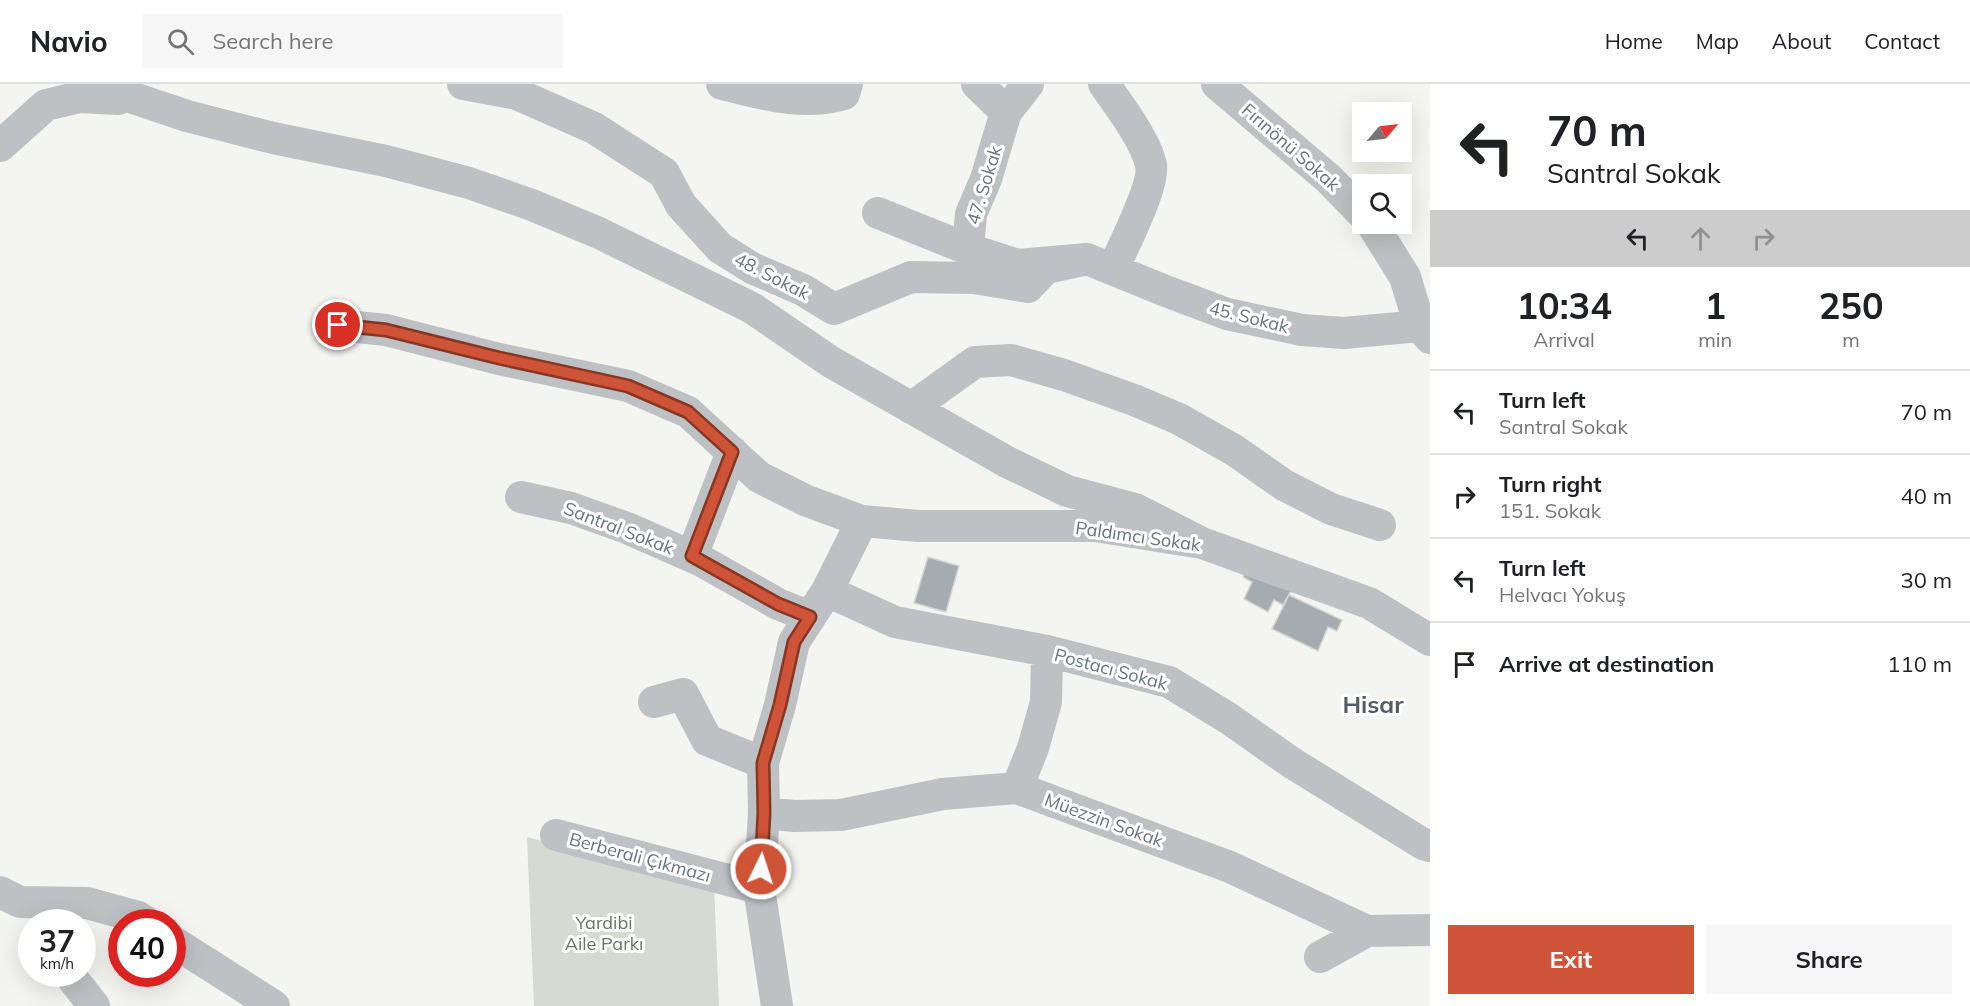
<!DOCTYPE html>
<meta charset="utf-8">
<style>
:root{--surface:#fff;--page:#f6f6f6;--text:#202124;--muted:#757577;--line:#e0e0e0;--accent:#cf5336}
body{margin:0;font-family:Mulish,sans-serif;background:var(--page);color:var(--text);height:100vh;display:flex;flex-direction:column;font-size:22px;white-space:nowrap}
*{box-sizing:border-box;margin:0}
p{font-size:20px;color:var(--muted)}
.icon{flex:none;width:33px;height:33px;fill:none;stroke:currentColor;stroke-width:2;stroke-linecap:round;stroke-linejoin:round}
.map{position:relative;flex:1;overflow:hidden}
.side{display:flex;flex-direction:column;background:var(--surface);width:540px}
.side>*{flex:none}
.guide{background:#fff;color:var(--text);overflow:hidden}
.needle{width:39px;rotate:62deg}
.fabs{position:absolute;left:1352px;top:18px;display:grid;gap:12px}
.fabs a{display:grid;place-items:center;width:60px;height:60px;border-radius:0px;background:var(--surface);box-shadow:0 6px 24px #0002;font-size:30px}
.speed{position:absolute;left:18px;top:825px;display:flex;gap:12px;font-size:30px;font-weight:700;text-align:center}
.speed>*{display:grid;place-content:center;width:78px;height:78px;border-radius:50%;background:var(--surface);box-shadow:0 6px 24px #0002;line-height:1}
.speed small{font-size:15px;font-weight:400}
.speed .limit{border:9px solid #d22;background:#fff;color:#111}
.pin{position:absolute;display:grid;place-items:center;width:51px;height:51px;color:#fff;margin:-26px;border:3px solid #fff;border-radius:50%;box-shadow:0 2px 6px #0007}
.me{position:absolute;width:66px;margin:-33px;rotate:4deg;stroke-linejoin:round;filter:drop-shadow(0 0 4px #0008)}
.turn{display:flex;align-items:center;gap:21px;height:126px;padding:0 18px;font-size:27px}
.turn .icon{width:78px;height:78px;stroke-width:2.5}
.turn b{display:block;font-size:42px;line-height:51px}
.lanes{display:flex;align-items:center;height:57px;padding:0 18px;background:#0003;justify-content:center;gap:30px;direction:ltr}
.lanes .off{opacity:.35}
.eta{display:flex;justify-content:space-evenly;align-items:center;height:102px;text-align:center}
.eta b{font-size:36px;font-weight:700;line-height:42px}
.action{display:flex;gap:12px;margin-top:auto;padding:12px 18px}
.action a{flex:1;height:69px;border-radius:0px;background:var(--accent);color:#fff;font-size:24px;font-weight:700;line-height:69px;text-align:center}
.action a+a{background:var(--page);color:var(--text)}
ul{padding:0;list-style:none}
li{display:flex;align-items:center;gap:18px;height:84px;padding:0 18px;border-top:2px solid var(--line)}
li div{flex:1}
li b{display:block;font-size:22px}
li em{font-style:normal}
header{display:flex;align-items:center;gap:36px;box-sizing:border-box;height:84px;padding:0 30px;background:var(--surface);border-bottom:2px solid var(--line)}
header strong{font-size:28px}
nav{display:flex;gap:33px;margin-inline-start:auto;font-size:21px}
.search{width:420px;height:54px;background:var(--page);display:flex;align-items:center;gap:15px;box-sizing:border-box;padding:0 21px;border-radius:0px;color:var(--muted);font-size:22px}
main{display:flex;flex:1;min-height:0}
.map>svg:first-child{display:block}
</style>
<header>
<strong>Navio</strong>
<div class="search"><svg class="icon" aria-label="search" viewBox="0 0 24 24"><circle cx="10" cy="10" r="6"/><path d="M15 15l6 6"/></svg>Search here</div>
<nav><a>Home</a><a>Map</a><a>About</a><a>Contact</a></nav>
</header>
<main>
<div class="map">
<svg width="1430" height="922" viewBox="0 0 1430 922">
<rect width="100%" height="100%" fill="#f4f4f1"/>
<!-- green -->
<path fill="#d6dad2" d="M527,753L714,802L719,922H534Z"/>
<!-- building -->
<path fill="#a5acb0" stroke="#d5d5d3" stroke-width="1.5" d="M928,473L959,482L946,528L914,519Z
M1251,479L1293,503L1283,521L1274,516L1268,528L1244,515L1252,498L1243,493Z
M1289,511L1342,536L1337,547L1328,543L1318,567L1272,545Z"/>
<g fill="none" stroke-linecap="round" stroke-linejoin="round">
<!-- minor -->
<path stroke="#bdc1c4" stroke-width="32" d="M92,0L187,32L273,54L386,77L469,99L532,121L599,149L752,224L831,278L1007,378L1067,407L1135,425L1202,459
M463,0L517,10L594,44L664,89L681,121L720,164L752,184L803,206L834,225L911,193L974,194L1028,203L1046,184L1087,175
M722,0C764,10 801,22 844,10L847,0
M977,0L1006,28L986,95L971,130L968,165L1018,181L1087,175L1163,206L1227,230L1302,246L1344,249L1420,242
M1104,0C1119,21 1146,57 1151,81C1155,101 1122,165 1113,185
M1217,0L1329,95L1362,129
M1006,28L1028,0
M0,62L46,21L80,13L118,15
M878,129L968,165
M1372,140L1405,193L1420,242L1430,254
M338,241L386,246L499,275L628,302L688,328L759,393L807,417L862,437L919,442H1095L1202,459L1369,519L1430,556
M911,324L975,278L1011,276L1064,291L1134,316L1179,335L1234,366L1284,401L1331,425L1380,441
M521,413L571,424L627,444L702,477L778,520L810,533
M692,472L732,368
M827,507L895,538L1047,567L1169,598L1228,634L1292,679L1423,760L1430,762
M654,618L683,610L707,656L763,679
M1017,704L1033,664L1046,618L1047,567
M764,729L794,732L841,731L943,710L1017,704L1230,783L1367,847L1430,846
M556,751L759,804
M0,808L20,818L87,819L138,833L146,838
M172,857L274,922
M1320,873L1367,847
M69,890L94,922
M777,922L759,804L764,729L763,679L780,621L794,558L827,507L862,437"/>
</g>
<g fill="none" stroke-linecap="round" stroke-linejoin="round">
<defs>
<path id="route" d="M338,241L386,246L499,274L628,302L688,328L732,368L692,472L778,520L810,533L794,558L780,621L763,679L764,729L761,785"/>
</defs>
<!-- route casing -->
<use href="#route" stroke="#873623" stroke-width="15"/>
<!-- route -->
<use href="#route" stroke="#cf5336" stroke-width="10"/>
</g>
<g text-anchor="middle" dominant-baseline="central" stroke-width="6" stroke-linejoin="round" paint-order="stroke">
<!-- street labels -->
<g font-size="18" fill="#66757e" stroke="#fff">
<text transform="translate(1291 63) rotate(41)">Fırınönü Sokak</text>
<text transform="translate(984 101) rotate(-73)">47. Sokak</text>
<text transform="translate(772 192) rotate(27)">48. Sokak</text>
<text transform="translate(1249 233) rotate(14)">45. Sokak</text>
<text transform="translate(619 444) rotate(21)">Santral Sokak</text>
<text transform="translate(1138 452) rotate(8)">Paldımcı Sokak</text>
<text transform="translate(1111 585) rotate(15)">Postacı Sokak</text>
<text transform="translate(1104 736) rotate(20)">Müezzin Sokak</text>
<text transform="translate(640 773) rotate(15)">Berberali Çıkmazı</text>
</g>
<!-- park labels -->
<g font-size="18" fill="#697664" stroke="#fff">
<text x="604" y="838">Yardibi<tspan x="604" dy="21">Aile Parkı</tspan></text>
</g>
<!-- district labels -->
<g font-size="24" font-weight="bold" fill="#535e64" stroke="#fff">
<text x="1373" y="620">Hisar</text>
</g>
</g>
</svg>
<div class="fabs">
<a><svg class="needle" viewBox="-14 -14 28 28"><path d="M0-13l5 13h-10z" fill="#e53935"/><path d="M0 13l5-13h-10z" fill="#757577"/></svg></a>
<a><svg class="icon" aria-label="search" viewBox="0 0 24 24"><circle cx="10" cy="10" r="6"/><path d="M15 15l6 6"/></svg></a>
</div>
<div class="speed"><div>37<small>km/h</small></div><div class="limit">40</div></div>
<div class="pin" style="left:338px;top:241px;background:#d93025"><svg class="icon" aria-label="arrive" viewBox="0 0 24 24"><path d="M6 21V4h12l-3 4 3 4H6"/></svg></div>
<svg class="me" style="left:761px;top:785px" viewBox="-20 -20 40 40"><circle r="17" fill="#cf5336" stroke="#fff" stroke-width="3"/><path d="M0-11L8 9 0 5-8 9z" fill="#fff"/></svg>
</div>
<section class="side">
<div class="guide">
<div class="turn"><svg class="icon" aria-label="left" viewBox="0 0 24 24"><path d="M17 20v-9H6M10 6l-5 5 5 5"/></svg><div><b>70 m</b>Santral Sokak</div></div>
<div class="lanes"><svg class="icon" aria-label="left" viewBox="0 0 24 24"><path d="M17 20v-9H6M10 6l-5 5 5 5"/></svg><svg class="icon off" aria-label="ahead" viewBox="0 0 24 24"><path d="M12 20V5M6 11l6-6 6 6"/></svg><svg class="icon off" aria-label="right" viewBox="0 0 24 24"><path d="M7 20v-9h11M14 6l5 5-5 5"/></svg></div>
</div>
<div class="eta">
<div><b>10:34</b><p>Arrival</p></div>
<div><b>1</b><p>min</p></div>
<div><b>250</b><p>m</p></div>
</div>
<ul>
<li><svg class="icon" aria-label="left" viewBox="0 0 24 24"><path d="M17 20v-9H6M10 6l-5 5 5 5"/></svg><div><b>Turn left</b><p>Santral Sokak</p></div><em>70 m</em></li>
<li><svg class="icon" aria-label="right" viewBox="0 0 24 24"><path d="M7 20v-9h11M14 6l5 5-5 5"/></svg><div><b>Turn right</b><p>151. Sokak</p></div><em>40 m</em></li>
<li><svg class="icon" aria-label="left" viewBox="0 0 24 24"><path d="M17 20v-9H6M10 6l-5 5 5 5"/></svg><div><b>Turn left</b><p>Helvacı Yokuş</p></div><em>30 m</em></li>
<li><svg class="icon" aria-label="arrive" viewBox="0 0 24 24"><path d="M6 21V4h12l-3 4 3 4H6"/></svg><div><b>Arrive at destination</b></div><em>110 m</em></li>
</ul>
<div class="action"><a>Exit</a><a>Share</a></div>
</section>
</main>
